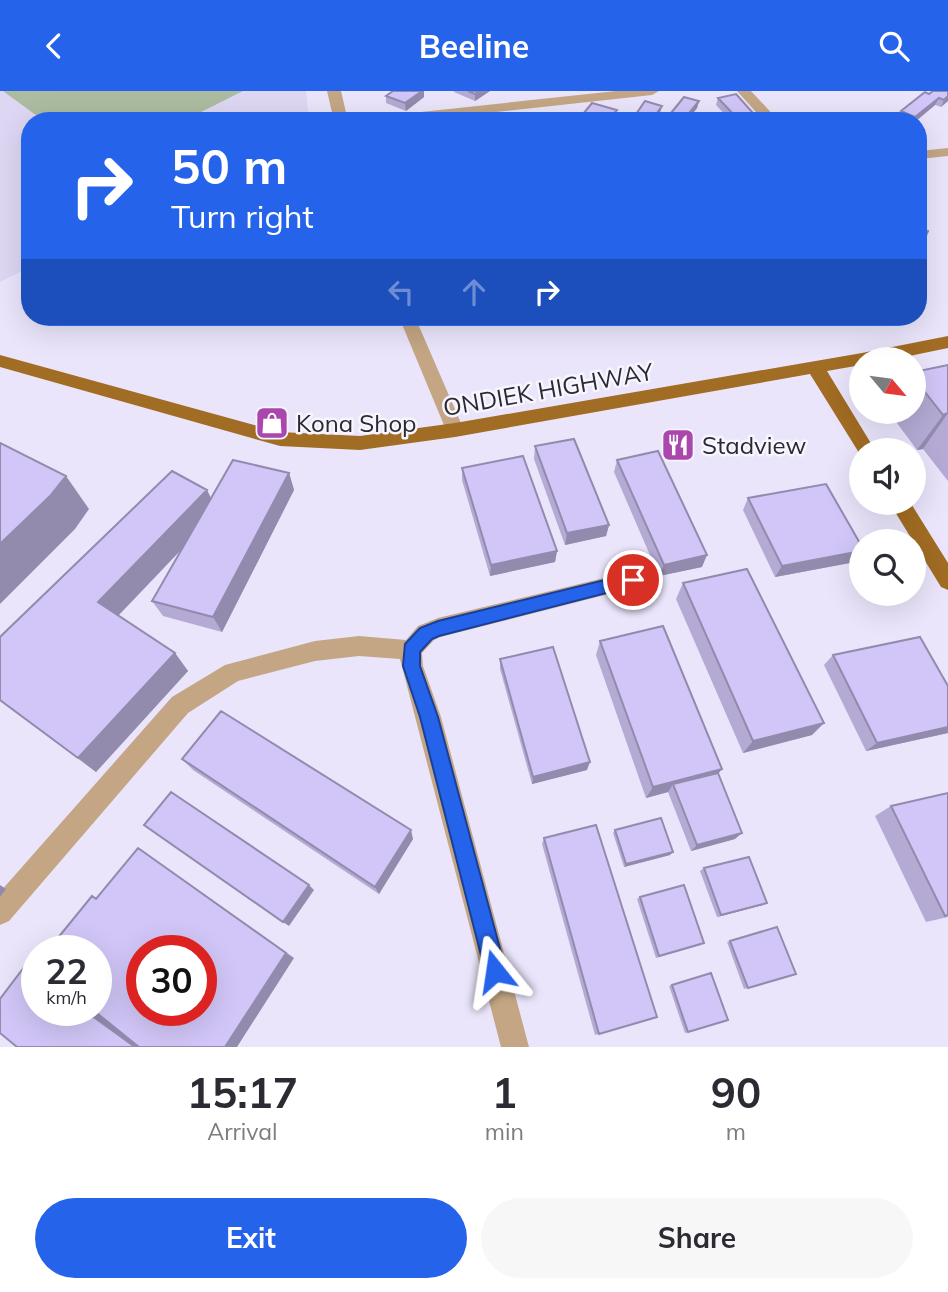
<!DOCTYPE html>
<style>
:root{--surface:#fff;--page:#f7f7f7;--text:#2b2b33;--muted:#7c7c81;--accent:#2563eb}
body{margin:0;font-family:Mulish,sans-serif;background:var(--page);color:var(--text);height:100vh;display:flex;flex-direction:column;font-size:26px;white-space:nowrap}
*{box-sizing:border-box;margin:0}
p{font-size:23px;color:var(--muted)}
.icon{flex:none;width:38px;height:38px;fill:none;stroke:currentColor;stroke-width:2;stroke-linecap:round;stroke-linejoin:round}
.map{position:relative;height:956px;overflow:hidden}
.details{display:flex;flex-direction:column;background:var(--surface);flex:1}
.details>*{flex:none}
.guide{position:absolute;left:21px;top:21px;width:906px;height:214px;border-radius:28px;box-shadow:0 7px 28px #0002;background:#2563eb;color:#fff;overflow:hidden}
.needle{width:46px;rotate:119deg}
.fabs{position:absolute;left:849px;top:256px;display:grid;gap:14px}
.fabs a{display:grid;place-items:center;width:77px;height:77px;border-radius:50%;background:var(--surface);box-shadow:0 7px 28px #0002;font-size:35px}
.speed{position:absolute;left:21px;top:844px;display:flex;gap:14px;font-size:35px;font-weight:700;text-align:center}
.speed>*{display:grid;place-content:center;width:91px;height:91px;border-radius:50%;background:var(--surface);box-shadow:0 7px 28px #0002;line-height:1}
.speed small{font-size:18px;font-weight:400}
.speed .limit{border:10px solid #d22;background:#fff;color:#111}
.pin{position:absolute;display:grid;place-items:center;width:60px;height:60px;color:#fff;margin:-30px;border:4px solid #fff;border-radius:50%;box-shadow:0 2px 7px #0007}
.me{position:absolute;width:77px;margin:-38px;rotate:345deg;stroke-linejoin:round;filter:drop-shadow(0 0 5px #0008)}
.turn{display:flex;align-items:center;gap:24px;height:147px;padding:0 35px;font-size:32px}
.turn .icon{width:91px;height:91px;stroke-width:2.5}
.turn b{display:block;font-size:49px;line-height:60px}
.lanes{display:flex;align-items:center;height:66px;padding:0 35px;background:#0003;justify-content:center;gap:35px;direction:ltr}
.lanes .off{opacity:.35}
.eta{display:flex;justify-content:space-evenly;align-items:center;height:119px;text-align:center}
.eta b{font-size:42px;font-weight:700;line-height:49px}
.primary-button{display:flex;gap:14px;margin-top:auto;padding:14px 35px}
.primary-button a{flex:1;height:80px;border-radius:42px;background:var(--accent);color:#fff;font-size:28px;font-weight:700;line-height:80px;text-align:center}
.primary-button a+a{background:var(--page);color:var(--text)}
header{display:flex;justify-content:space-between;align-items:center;height:91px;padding:0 35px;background:var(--accent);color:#fff;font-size:32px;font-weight:700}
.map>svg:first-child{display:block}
</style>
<header><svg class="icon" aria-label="back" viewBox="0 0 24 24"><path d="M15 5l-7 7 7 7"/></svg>Beeline<svg class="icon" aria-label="search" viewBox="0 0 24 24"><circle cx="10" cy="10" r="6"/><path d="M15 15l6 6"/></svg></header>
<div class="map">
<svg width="948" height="956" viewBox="0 0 948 956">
<rect width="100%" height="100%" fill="#eae5fb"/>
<!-- built -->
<path fill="#ddd7f3" d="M0,0H306L309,30H30V176L0,191Z"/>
<!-- green -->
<path fill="#acbca0" d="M3,0H243L183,30H44Z"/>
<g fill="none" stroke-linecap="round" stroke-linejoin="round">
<!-- minor -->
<path fill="#c4a684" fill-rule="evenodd" d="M327,0H341L348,30H334Z
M616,0H659L652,4L414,30H367L374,26Z
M737,0H751L779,30H764Z
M948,57V65L919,68V60Z
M399,226H415L464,339L462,344H448L446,339Z
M633,480L640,483L644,489L640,495L440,546L434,549L422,562L423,575L441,626L529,956H501L400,568L359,565L315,570L238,590L188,622L9,830L0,834V801L172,606L225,574L315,550L359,545L406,549L418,535L438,527Z"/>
<!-- major -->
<path fill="#a16c23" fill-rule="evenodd" d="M948,245V257L895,268H861V274L827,280L875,359H861V365L810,283L455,346L360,359L280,355L0,276V264L280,341L360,345L455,332L862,262Z
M889,411H910L948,472V499L941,496Z"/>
</g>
<!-- wall -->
<path fill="#b4aad4" d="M454,0H490L475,10L454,1Z
M929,3L948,10L941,16L935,14L916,30H885L898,27L901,20Z
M386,5L424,6L406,20L386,12Z
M718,7L753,22L751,29L731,30L716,14Z
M699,10L697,17L687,30L670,29L671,22Z
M948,274V390L923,358L917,359L888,320H914V281Z
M535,355L609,434L606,445L565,454L534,368Z
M617,369L702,476L659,485L614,381Z
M462,377L557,460L555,471L490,485L462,389Z
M289,382L294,399L222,541L163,525L152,510L182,458L118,525L175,562L188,580L96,681L0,610L207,399L211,407Z
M748,407L855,471L775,486L743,419Z
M683,492L812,644L743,662L676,508Z
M600,550L722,678L718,683L735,748L691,760L668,701L646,707L596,564Z
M833,564L948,642L866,660L824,574Z
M500,568L587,679L532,693L500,578Z
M182,668L413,748L379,803L193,679Z
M891,715L948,826L926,831L875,725Z
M615,739L670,764L624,776L613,742Z
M544,747L657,926L595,944L542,753Z
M704,777L763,814L717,826L700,780Z
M640,806L701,854L656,867L637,808Z
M730,850L796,883L744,898L727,851Z
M672,894L688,941L685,942L669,895Z"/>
<!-- shaded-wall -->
<path fill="#928bad" d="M422,0H424V6L406,20L405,12Z
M479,0H490L475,10V3Z
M948,5V10L941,16L944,9Z
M939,7L935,14L916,30H913L915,26Z
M699,10L697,17L687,30H685L686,26Z
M662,15L660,22L655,30H651Z
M617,19L615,26L613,30H608Z
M753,22L751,29L733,30L735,25Z
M948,322L923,358L917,359L943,324Z
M289,382L294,399L222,541L213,526Z
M66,385L89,418L75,438L0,513V453Z
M207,399L217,421L113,530L98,511Z
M609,434L606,445L565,454L567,442Z
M557,460L555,471L490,485L491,474Z
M861,460V463L855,471L775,486L782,475Z
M707,464L702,476L659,485L664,474Z
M175,562L188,580L96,681L78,667Z
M824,632L812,644L743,662L753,650Z
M948,636V642L866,660L877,652Z
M590,671L587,679L532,693L533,686Z
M722,678L713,689L673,693L668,701L646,707L653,696Z
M411,739L413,748L379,803L375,796Z
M742,742L735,748L691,760L697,754Z
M138,757L294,867L237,956H225Z
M673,761L670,764L624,776L626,773Z
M0,794L6,798L0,806Z
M309,794L314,799L289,835L283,831Z
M767,812L763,814L717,826L721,824Z
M25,875L37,878V884Z
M84,919H96L149,956H135Z"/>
<!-- building -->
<path fill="#d1c6f7" stroke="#928bad" stroke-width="2" fill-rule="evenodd" d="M393,0H422L405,12L386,5Z
M468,0H479L475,3Z
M933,0H948V5L944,9L939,7L915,26L901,20L925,1L929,3Z
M736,3L753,22L735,25L718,7Z
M684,6L699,10L686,26L671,22Z
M645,10L662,15L651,30L632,29Z
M592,12L617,19L608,30H586L579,28Z
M545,23L567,29L566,30H540Z
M892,24L905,30H885Z
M412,25L415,30H385Z
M919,137L928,140L919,159Z
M948,274V322L943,324L914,287V281Z
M574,348L609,434L567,442L535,355Z
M0,352L66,385L50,405L0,453Z
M658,360L707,464L664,474L617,369Z
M523,365L557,460L491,474L462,377Z
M233,369L289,382L213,526L152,510Z
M172,380L207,399L98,511L175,562L78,667L0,609V546Z
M826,393L861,454V460L782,475L748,407Z
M747,478L824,632L753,650L683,492Z
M663,535L722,678L653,696L600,550Z
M920,546L948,595V636L877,652L833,564Z
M553,556L590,671L533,686L500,568Z
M221,620L411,739L375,796L182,668Z
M718,682L742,742L697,754L673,693Z
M171,701L309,794L283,831L144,734Z
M948,702V824L945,825L891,715Z
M661,727L673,761L626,773L615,739Z
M596,734L657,926L599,943L544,747Z
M138,757L286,862L225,956H139L93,919H96V859H48L92,805L96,808ZM142,859H201V919H142Z
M749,766L767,812L721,824L704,777Z
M684,794L704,852L659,865L640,806Z
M777,836L796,883L748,897L730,850Z
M25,875L37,884V919H84L135,956H17L0,942V908Z
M711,882L728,929L688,941L672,894Z"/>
<!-- route -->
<path fill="#2563eb" stroke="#184099" stroke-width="2" d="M633,482L638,484L641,489L638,494L439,545L432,548L420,561V575L438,626L506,880L502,887L495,890L488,887L485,880L420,626L403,575L405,553L420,537L438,530Z"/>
<!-- icons -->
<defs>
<symbol id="shop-square" viewBox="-11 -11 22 22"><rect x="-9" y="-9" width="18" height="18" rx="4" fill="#aa47ad" stroke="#f7f5fd"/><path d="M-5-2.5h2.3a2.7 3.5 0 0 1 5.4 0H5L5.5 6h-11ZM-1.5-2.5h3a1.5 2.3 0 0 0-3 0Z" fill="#fff"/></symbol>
<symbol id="restaurant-square" viewBox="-11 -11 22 22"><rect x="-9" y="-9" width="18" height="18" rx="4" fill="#aa47ad" stroke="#f7f5fd"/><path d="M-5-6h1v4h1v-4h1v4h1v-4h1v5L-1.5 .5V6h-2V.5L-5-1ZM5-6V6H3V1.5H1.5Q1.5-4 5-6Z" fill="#fff"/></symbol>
</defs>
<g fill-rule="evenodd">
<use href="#shop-square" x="253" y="313" width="38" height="38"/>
<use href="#restaurant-square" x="659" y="335" width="38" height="38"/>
</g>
<g text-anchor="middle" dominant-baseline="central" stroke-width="5" stroke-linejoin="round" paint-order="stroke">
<!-- street labels -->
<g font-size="24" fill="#2b2931" stroke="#f7f5fd">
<text transform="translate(548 298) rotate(-10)">ONDIEK HIGHWAY</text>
</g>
<!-- poi labels -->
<g font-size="24" fill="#2b2931" stroke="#f7f5fd" text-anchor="start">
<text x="296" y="332">Kona Shop</text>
<text x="702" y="354">Stadview</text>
</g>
</g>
</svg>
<div class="fabs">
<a><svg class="needle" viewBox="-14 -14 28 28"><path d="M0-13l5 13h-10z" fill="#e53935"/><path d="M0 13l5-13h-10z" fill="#7c7c81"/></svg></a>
<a><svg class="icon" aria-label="sound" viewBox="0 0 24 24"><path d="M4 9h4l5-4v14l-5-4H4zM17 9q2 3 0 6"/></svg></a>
<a><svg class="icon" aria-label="search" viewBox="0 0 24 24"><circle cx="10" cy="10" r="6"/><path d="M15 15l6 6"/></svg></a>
</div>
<div class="speed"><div>22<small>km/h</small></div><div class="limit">30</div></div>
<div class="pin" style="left:633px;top:489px;background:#d93025"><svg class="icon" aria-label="arrive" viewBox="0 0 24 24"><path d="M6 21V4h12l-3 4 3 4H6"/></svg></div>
<svg class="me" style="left:495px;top:880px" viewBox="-20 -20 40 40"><path d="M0-17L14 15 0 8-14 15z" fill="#2563eb" stroke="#fff" stroke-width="4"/></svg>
<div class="guide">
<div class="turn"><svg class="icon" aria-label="right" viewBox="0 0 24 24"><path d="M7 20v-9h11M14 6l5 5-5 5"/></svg><div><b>50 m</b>Turn right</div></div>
<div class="lanes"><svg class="icon off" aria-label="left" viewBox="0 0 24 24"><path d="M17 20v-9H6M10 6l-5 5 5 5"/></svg><svg class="icon off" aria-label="ahead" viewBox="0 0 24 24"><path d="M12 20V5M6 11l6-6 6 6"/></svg><svg class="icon" aria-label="right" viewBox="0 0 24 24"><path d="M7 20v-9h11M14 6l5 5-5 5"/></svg></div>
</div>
</div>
<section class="details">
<div class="eta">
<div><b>15:17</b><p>Arrival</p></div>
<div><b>1</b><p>min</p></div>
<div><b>90</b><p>m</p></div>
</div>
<div class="primary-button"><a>Exit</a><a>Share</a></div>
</section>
